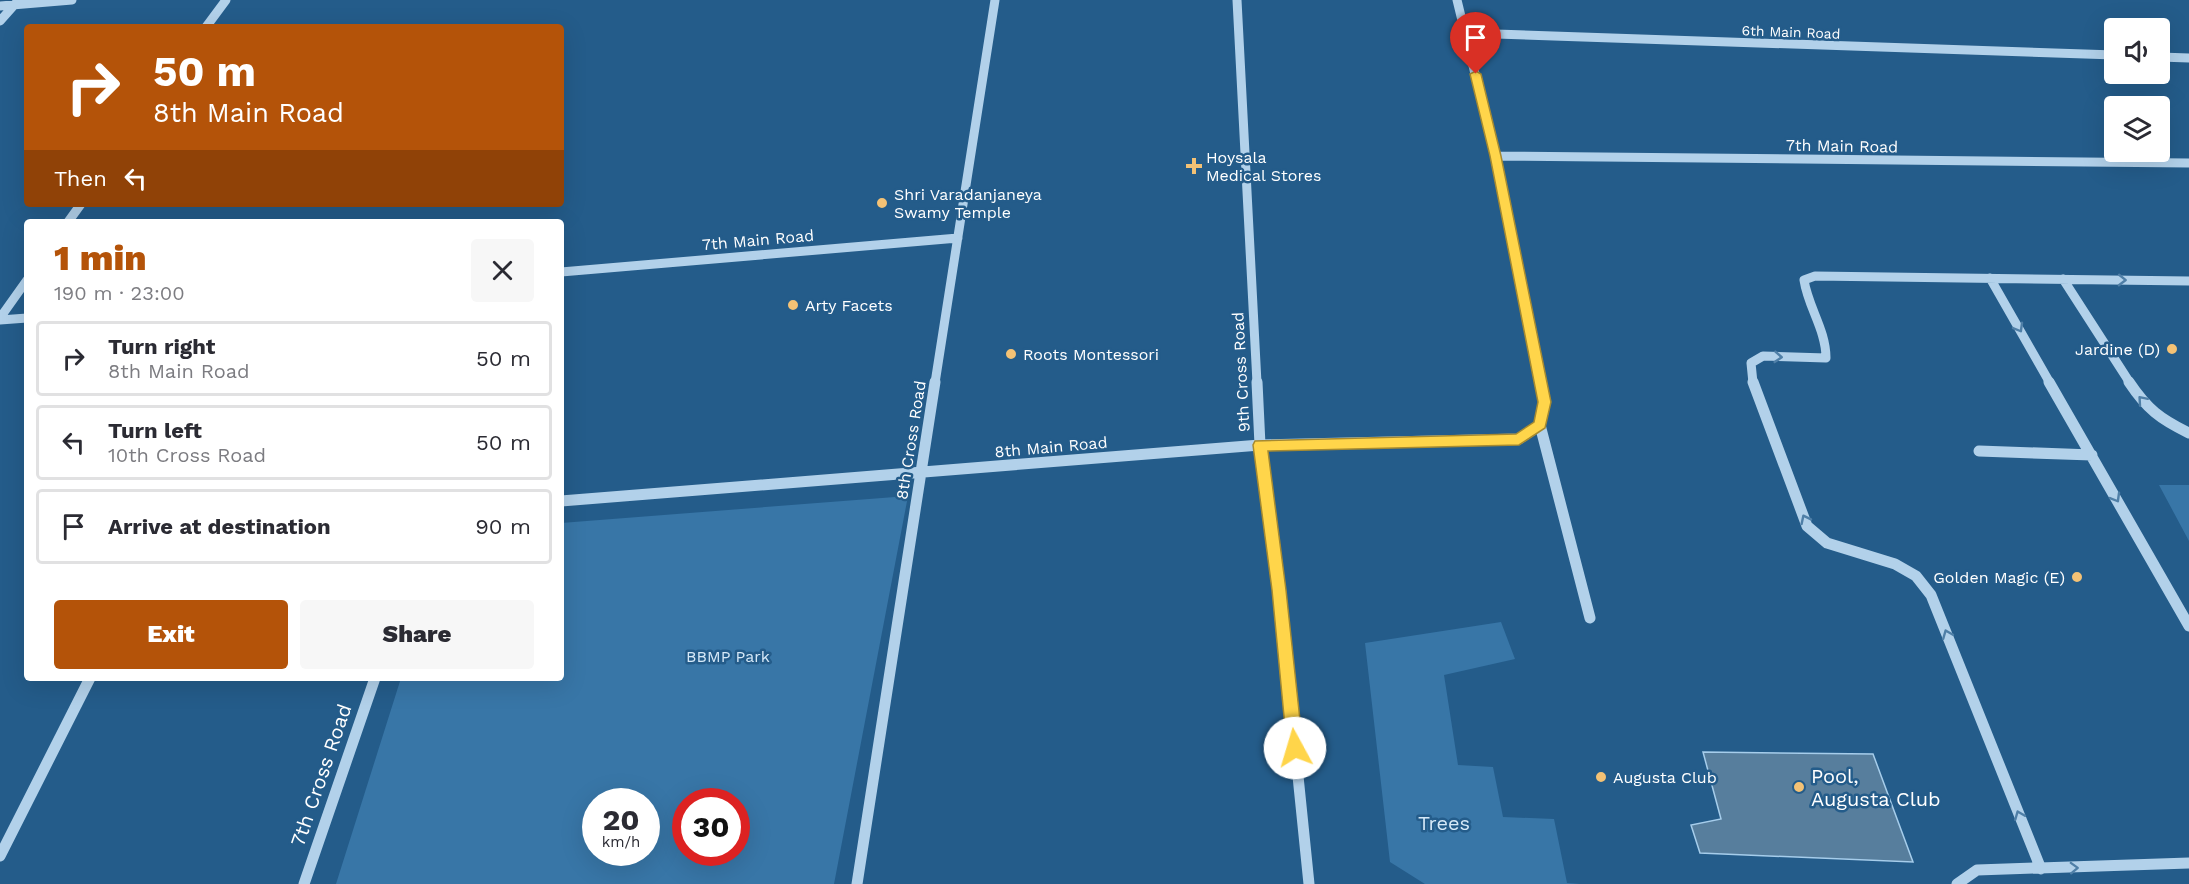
<!DOCTYPE html>
<meta charset="utf-8">
<style>
:root{--surface:#fff;--page:#f7f7f7;--text:#2b2b33;--muted:#7c7c81;--line:#e1e1e2;--accent:#b45309}
body{margin:0;font-family:"Work Sans",sans-serif;background:var(--page);color:var(--text);height:100vh;display:flex;flex-direction:column;font-size:22px;white-space:nowrap}
*{box-sizing:border-box;margin:0}
p{font-size:20px;color:var(--muted)}
.icon{flex:none;width:33px;height:33px;fill:none;stroke:currentColor;stroke-width:2;stroke-linecap:round;stroke-linejoin:round}
.map{position:relative;flex:1;overflow:hidden}
.panel{position:absolute;left:24px;top:219px;width:540px;height:462px;display:flex;flex-direction:column;background:var(--surface);border-radius:6px;box-shadow:0 6px 24px #0002}
.panel>*{flex:none}
.banner{position:absolute;left:24px;top:24px;width:540px;height:183px;border-radius:6px;box-shadow:0 6px 24px #0002;background:#b45309;color:#fff;overflow:hidden}
.buttons{position:absolute;left:2104px;top:18px;display:grid;gap:12px}
.buttons a{display:grid;place-items:center;width:66px;height:66px;border-radius:6px;background:var(--surface);box-shadow:0 6px 24px #0002;font-size:30px}
.speed{position:absolute;left:582px;top:788px;display:flex;gap:12px;font-size:30px;font-weight:700;text-align:center}
.speed>*{display:grid;place-content:center;width:78px;height:78px;border-radius:50%;background:var(--surface);box-shadow:0 6px 24px #0002;line-height:1}
.speed small{font-size:15px;font-weight:400}
.speed .limit{border:9px solid #d22;background:#fff;color:#111}
.pin{position:absolute;display:grid;place-items:center;width:51px;height:51px;color:#fff;margin:-62px -26px;border-radius:50% 50% 50% 0;rotate:-45deg;box-shadow:0 0 6px #0007}
.pin .icon{rotate:45deg}
.me{position:absolute;width:66px;margin:-33px;rotate:354deg;stroke-linejoin:round;filter:drop-shadow(0 0 4px #0008)}
.turn{display:flex;align-items:center;gap:21px;height:126px;padding:0 30px;font-size:27px}
.turn .icon{width:78px;height:78px;stroke-width:2.5}
.turn b{display:block;font-size:42px;line-height:51px}
.then{display:flex;align-items:center;height:57px;padding:0 30px;background:#0003;gap:12px;font-size:22px}
.round{display:grid;place-items:center;flex:none;width:63px;height:63px;border-radius:6px;background:var(--page)}
.overview{display:flex;align-items:center;justify-content:space-between;height:102px;padding:0 30px}
h1{font-size:36px;font-weight:800;line-height:45px;color:var(--accent)}
.button{display:flex;gap:12px;margin-top:auto;padding:12px 30px}
.button a{flex:1;height:69px;border-radius:6px;background:var(--accent);color:#fff;font-size:24px;font-weight:800;line-height:69px;text-align:center}
.button a+a{background:var(--page);color:var(--text)}
ul{padding:0;list-style:none}
li{display:flex;align-items:center;gap:18px;height:75px;margin:0 12px 9px;padding:0 18px;border:3px solid var(--line);border-radius:6px}
li div{flex:1}
li b{display:block;font-size:22px}
li em{font-style:normal}
.map>svg:first-child{display:block}
</style>
<div class="map">
<svg width="2189" height="884" viewBox="0 0 2189 884">
<rect width="100%" height="100%" fill="#245c8a"/>
<!-- green -->
<path fill="#3876a7" fill-rule="evenodd" d="M2159,485H2189V541Z
M908,496L834,884H336L401,678H561V523ZM596,801H646V852H596ZM686,801H736V852H686Z
M1501,622L1515,659L1444,675L1458,765L1493,767L1503,817L1554,819L1567,883L1580,884H1425L1390,862L1365,643Z"/>
<!-- water -->
<path fill="#577e9d" stroke="#a6cdeb" stroke-width="1.5" d="M1703,752L1873,754L1913,862L1700,853L1691,825L1721,819Z"/>
<g fill="none" stroke-linecap="round" stroke-linejoin="round">
<!-- minor-far1 -->
<path stroke="#b2d1ea" stroke-width="9" d="M1237,0L1257,383
M1457,0L1495,156L1540,383
M0,6L72,0
M0,21L16,3
M206,27L226,0
M1466,33L2115,55
M2160,57L2189,58
M1495,156L2189,163
M68,222L81,204
M561,272L958,238
M1990,278L2050,383
M2063,279L2130,383
M0,318L27,280
M0,320L27,318
M935,383L995,0
M1753,383L1751,363L1763,356L1826,358C1826,330 1808,307 1804,280L1815,276L2189,281"/>
<!-- minor -->
<path stroke="#b2d1ea" stroke-width="11" d="M1257,382L1260,445L1279,590L1309,884
M1540,382L1544,402L1540,425L1590,618
M1753,382L1807,526L1827,543L1895,564L1916,576L1931,595L2041,869
M2049,382L2189,626
M2129,382C2147,409 2160,419 2189,433
M1979,451L2092,455
M561,501L1260,445L1519,439L1540,425
M0,856L90,678
M304,884L375,678
M857,884L935,382
M1957,884L1977,870L2189,863"/>
</g>
<!-- one-way arrows -->
<defs><path id="oneway-chevron" d="M-2-3.5L2.5 0L-2 3.5" fill="none" stroke-width="1.6" stroke-linecap="round" stroke-linejoin="round" transform="scale(1.5)"/></defs>
<g stroke="#4f7fa7">
<use href="#oneway-chevron" transform="translate(2122 280) rotate(1)"/>
<use href="#oneway-chevron" transform="translate(2019 328) rotate(60)"/>
<use href="#oneway-chevron" transform="translate(1778 357) rotate(4)"/>
<use href="#oneway-chevron" transform="translate(2142 400) rotate(-131)"/>
<use href="#oneway-chevron" transform="translate(2116 498) rotate(60)"/>
<use href="#oneway-chevron" transform="translate(1805 519) rotate(-116)"/>
<use href="#oneway-chevron" transform="translate(1947 634) rotate(-112)"/>
<use href="#oneway-chevron" transform="translate(2019 815) rotate(-112)"/>
<use href="#oneway-chevron" transform="translate(2074 868) rotate(-2)"/>
</g>
<!-- route -->
<path fill="#ffd54a" stroke="#a68a30" stroke-width="1.5" d="M1476,71L1481,74L1501,156L1551,402L1545,428L1519,445L1268,451L1286,590L1303,748L1301,754L1295,756L1289,754L1287,748L1272,590L1253,445L1255,441L1516,434L1534,422L1538,402L1490,156L1470,74Z"/>
<!-- markers -->
<g fill="#f4c275" stroke="#245c8a" stroke-width="2">
<path d="M1191 157h6v6h6v6h-6v6h-6v-6h-6v-6h6z"/>
<circle cx="882" cy="203" r="6"/>
<circle cx="793" cy="305" r="6"/>
<circle cx="2172" cy="349" r="6"/>
<circle cx="1011" cy="354" r="6"/>
<circle cx="2077" cy="577" r="6"/>
<circle cx="1601" cy="777" r="6"/>
<circle cx="1799" cy="787" r="6"/>
</g>
<g text-anchor="middle" dominant-baseline="central" stroke-width="5" stroke-linejoin="round" paint-order="stroke">
<!-- far-street labels -->
<g font-size="14" fill="#fff" stroke="#245c8a">
<text transform="translate(1791 32) rotate(2)">6th Main Road</text>
</g>
<!-- street labels -->
<g font-size="16" fill="#fff" stroke="#245c8a">
<text transform="translate(1842 146) rotate(1)">7th Main Road</text>
<text transform="translate(758 240) rotate(-5)">7th Main Road</text>
<text transform="translate(1241 372) rotate(-93)">9th Cross Road</text>
<text transform="translate(911 440) rotate(-81)">8th Cross Road</text>
<text transform="translate(1051 447) rotate(-5)">8th Main Road</text>
</g>
<!-- poi labels -->
<g font-size="16" fill="#fff" stroke="#245c8a" text-anchor="start">
<text x="1206" y="157">Hoysala<tspan x="1206" dy="18">Medical Stores</tspan></text>
<text x="894" y="194">Shri Varadanjaneya<tspan x="894" dy="18">Swamy Temple</tspan></text>
<text x="805" y="305">Arty Facets</text>
<text x="2160" y="349" text-anchor="end">Jardine (D)</text>
<text x="1023" y="354">Roots Montessori</text>
<text x="2065" y="577" text-anchor="end">Golden Magic (E)</text>
<text x="1613" y="777">Augusta Club</text>
</g>
<!-- park labels -->
<g font-size="16" fill="#d6e9f8" stroke="#245c8a">
<text x="728" y="656">BBMP Park</text>
</g>
<!-- near-street labels -->
<g font-size="20" fill="#fff" stroke="#245c8a">
<text transform="translate(321 775) rotate(-71)">7th Cross Road</text>
</g>
<!-- near-poi labels -->
<g font-size="20" fill="#fff" stroke="#245c8a" text-anchor="start">
<text x="1811" y="776">Pool,<tspan x="1811" dy="23">Augusta Club</tspan></text>
</g>
<!-- near-park labels -->
<g font-size="20" fill="#d6e9f8" stroke="#245c8a">
<text x="1444" y="823">Trees</text>
</g>
</g>
</svg>
<div class="buttons">
<a><svg class="icon" aria-label="sound" viewBox="0 0 24 24"><path d="M4 9h4l5-4v14l-5-4H4zM17 9q2 3 0 6"/></svg></a>
<a><svg class="icon" aria-label="layers" viewBox="0 0 24 24"><path d="M12 4l9 5-9 5-9-5zM3 14l9 5 9-5"/></svg></a>
</div>
<div class="speed"><div>20<small>km/h</small></div><div class="limit">30</div></div>
<div class="pin" style="left:1476px;top:74px;background:#d93025"><svg class="icon" aria-label="arrive" viewBox="0 0 24 24"><path d="M6 21V4h12l-3 4 3 4H6"/></svg></div>
<svg class="me" style="left:1295px;top:748px" viewBox="-20 -20 40 40"><circle r="19" fill="#fff"/><path d="M0-13L10 11 0 6-10 11z" fill="#ffd54a"/></svg>
<div class="banner">
<div class="turn"><svg class="icon" aria-label="right" viewBox="0 0 24 24"><path d="M7 20v-9h11M14 6l5 5-5 5"/></svg><div><b>50 m</b>8th Main Road</div></div>
<div class="then">Then<svg class="icon" aria-label="left" viewBox="0 0 24 24"><path d="M17 20v-9H6M10 6l-5 5 5 5"/></svg></div>
</div>
<section class="panel">
<div class="overview"><div><h1>1 min</h1><p>190 m · 23:00</p></div><a class="round"><svg class="icon" aria-label="close" viewBox="0 0 24 24"><path d="M6 6l12 12M18 6L6 18"/></svg></a></div>
<ul>
<li><svg class="icon" aria-label="right" viewBox="0 0 24 24"><path d="M7 20v-9h11M14 6l5 5-5 5"/></svg><div><b>Turn right</b><p>8th Main Road</p></div><em>50 m</em></li>
<li><svg class="icon" aria-label="left" viewBox="0 0 24 24"><path d="M17 20v-9H6M10 6l-5 5 5 5"/></svg><div><b>Turn left</b><p>10th Cross Road</p></div><em>50 m</em></li>
<li><svg class="icon" aria-label="arrive" viewBox="0 0 24 24"><path d="M6 21V4h12l-3 4 3 4H6"/></svg><div><b>Arrive at destination</b></div><em>90 m</em></li>
</ul>
<div class="button"><a>Exit</a><a>Share</a></div>
</section>
</div>
